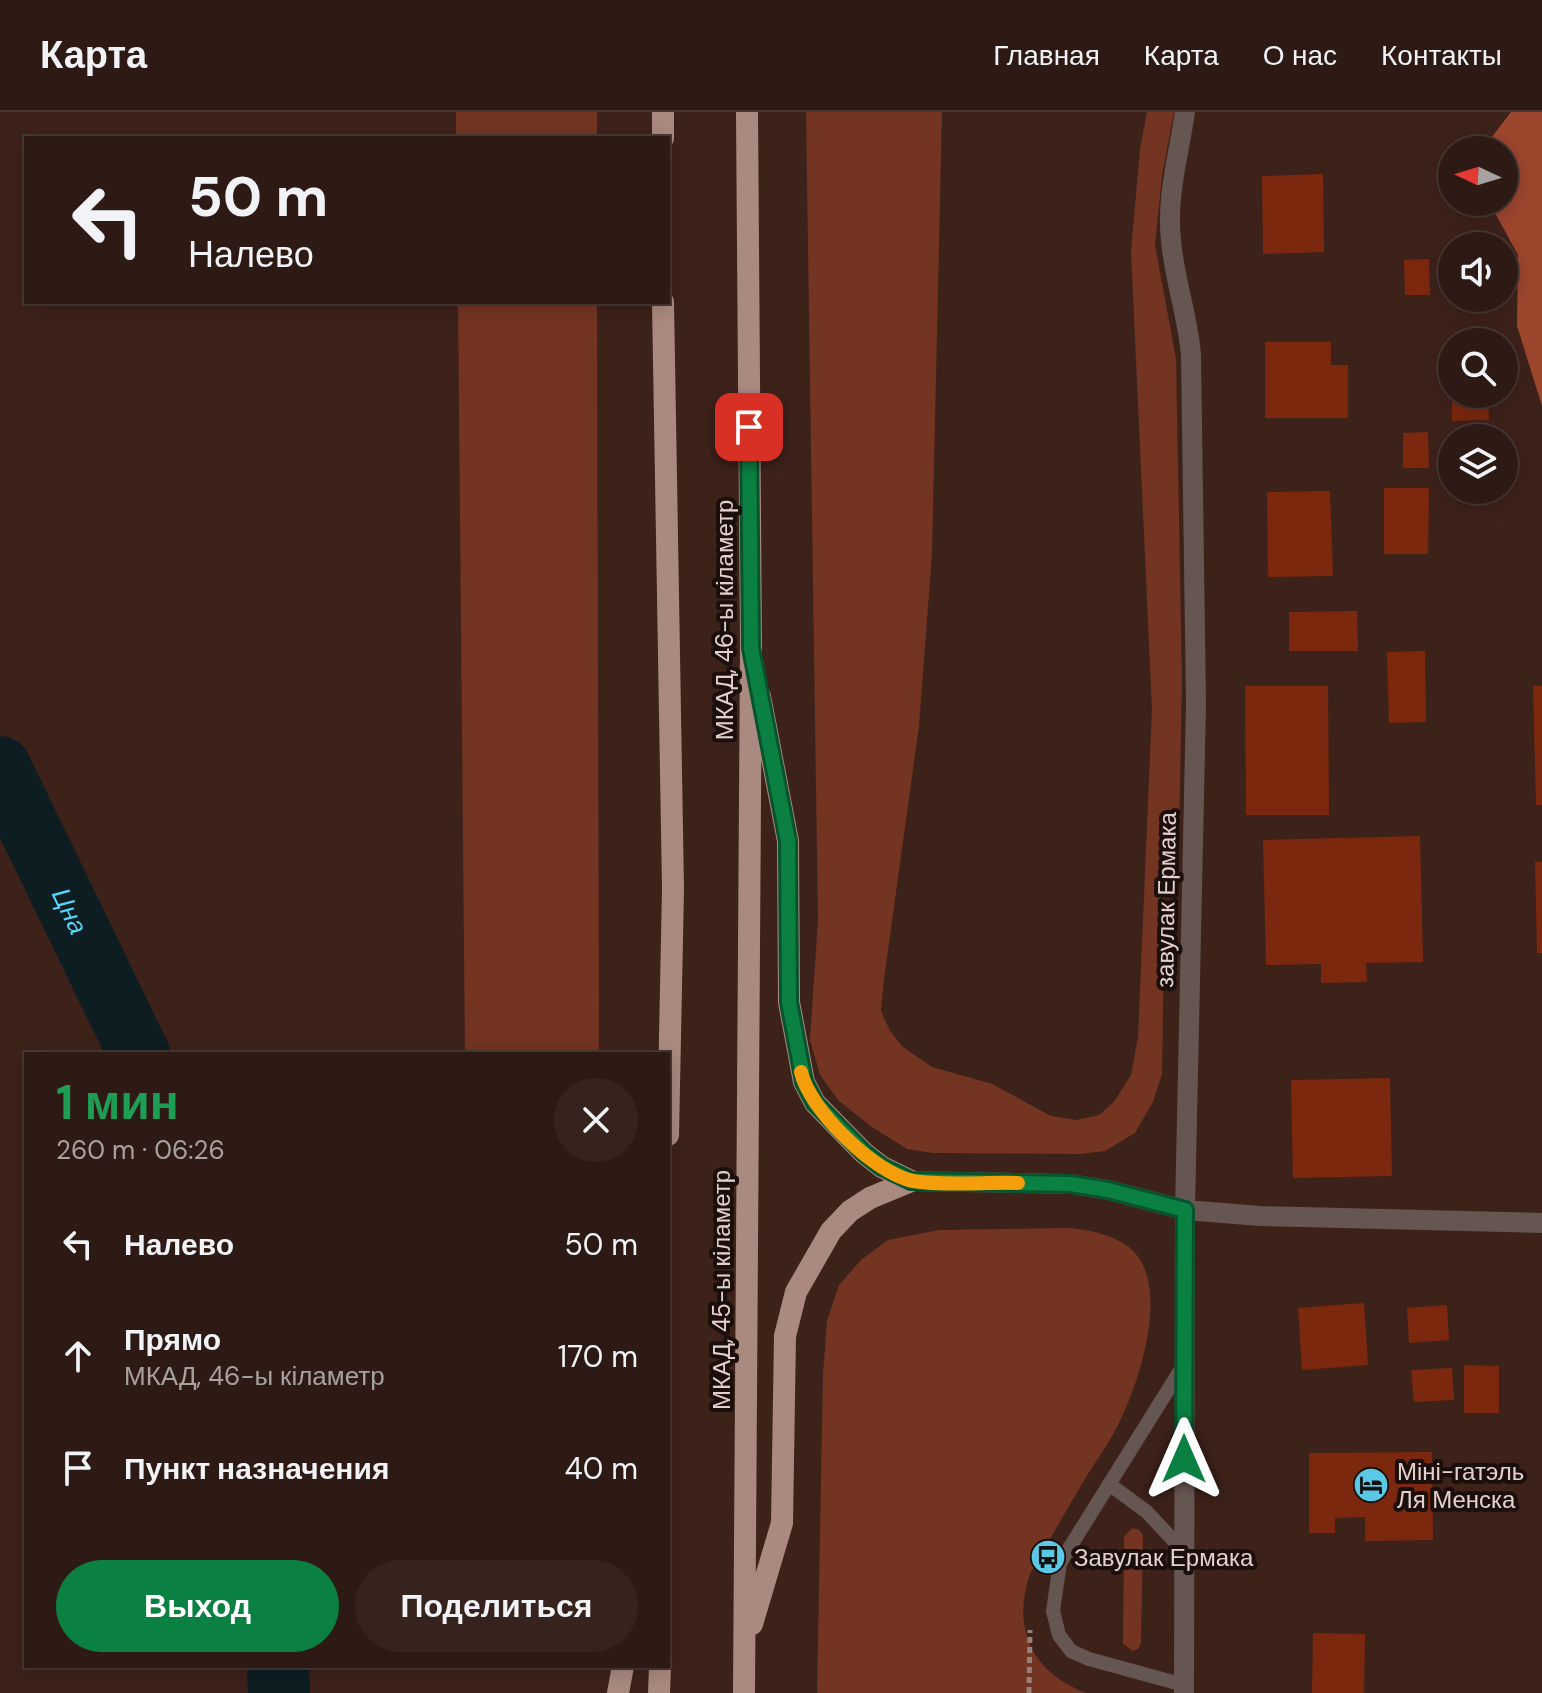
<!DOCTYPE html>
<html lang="ru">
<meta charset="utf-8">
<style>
:root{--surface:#2e1a14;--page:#36231d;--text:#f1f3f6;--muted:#a7a1a0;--line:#493834;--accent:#0b8043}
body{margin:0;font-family:"DM Sans",sans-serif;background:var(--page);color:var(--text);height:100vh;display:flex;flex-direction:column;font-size:30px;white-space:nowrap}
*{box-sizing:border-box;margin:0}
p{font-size:26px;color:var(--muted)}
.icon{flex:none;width:44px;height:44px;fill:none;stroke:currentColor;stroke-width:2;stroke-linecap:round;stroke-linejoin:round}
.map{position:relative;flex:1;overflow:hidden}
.side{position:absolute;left:24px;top:940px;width:646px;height:616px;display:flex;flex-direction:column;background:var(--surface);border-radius:0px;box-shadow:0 4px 20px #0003,0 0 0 2px var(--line)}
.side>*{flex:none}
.guide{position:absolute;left:24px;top:24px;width:646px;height:168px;border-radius:0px;box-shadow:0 4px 20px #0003,0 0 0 2px var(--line);background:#2e1a14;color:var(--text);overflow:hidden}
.needle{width:52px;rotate:274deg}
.fabs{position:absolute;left:1438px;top:24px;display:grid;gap:16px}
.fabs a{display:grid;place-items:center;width:80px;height:80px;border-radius:50%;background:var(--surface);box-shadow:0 4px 20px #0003,0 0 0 2px var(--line);font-size:40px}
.pin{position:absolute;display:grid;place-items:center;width:68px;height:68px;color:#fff;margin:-34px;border-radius:16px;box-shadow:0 4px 12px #0006}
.me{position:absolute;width:88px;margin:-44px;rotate:0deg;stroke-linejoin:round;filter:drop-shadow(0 0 6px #0008)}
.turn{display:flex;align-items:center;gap:28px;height:168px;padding:0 32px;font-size:36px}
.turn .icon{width:104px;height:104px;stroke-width:2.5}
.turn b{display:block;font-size:56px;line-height:68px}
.round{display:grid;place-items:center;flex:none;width:84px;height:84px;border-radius:42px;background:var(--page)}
.headline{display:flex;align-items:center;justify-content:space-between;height:136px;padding:0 32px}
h1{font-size:48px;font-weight:700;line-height:60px;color:#1e9e55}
.primary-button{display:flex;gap:16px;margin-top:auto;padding:16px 32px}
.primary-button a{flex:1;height:92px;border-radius:48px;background:var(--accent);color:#fff;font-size:32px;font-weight:700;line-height:92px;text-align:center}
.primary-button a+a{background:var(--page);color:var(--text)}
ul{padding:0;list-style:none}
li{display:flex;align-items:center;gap:24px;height:112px;padding:0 32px}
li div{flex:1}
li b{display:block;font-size:30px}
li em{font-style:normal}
header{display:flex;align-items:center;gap:48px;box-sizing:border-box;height:112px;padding:0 40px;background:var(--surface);border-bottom:2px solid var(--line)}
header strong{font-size:38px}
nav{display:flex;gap:44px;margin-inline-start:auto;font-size:28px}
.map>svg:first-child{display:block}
</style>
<header>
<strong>Карта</strong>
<nav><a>Главная</a><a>Карта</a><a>О нас</a><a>Контакты</a></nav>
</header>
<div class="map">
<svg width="1542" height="1581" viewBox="0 0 1542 1581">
<rect width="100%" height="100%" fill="#3d221a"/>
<!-- green -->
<path fill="#733422" d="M456,0H597V26H456Z
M806,0H942L932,441L919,614L884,867L881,899L890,919L903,935L932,955L992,972L1051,1004L1076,1008L1099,1003L1114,990L1131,963L1138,925L1152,597L1131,139L1140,37L1147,0H1174L1162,64L1155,133L1176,247L1182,568L1179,729L1165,762L1162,962L1153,990L1135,1021L1105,1039L1080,1042L933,1041L907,1037L872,1015L839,989L820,963L810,928L818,808Z
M458,190H597L599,942H465Z
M1068,1116C1088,1118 1108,1121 1126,1133C1175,1166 1139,1273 1117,1315C1108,1333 1095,1350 1085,1367C1066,1398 1048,1431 1030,1462C1011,1517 1033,1561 1086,1581H817L823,1263L827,1209L839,1173L861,1148L888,1128L939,1118Z
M1132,1416L1139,1418L1143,1423L1141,1531L1138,1537L1133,1539L1123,1532L1124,1425Z"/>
<!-- forest -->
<path fill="#9d462e" d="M1511,0H1542V294L1517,214L1518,143L1489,90H1504V38H1482Z"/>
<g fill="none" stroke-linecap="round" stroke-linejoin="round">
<!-- river -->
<g stroke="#0d1d22" stroke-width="62">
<path id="s1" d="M0,655L139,942"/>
<path d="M278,1554L279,1581"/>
</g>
</g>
<!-- building -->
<path fill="#7c280f" d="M1323,62L1324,140L1263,142L1262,64Z
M1429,147L1430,183H1405L1404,148Z
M1265,230H1331V253H1348V306H1265Z
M1452,282H1488L1489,308L1452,309Z
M1428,320L1429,356H1403V321Z
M1384,376H1429L1428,442H1384Z
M1330,379L1333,464L1268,465L1267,380Z
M1357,499L1358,539H1289V500Z
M1425,539L1426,610L1389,611L1387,540Z
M1245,574H1328L1329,703H1246Z
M1533,574H1542V693H1536Z
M1420,724L1423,850L1366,851L1367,870L1321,871V852L1266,853L1263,728Z
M1535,750H1542V841H1537Z
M1390,966L1392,1064L1293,1066L1291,968Z
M1364,1191L1368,1253L1302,1258L1298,1196Z
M1447,1193L1449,1228L1409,1231L1407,1196Z
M1464,1253L1499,1254V1301H1464Z
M1452,1256L1454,1288L1414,1290L1411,1258Z
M1432,1340L1433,1428L1365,1429V1405L1335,1406V1421H1309V1341Z
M1313,1521L1365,1522L1364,1581H1312Z"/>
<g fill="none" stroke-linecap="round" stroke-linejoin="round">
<!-- path -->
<path stroke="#968079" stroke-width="5" stroke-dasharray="6 4" stroke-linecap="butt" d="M1029,1581L1030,1518"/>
<!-- service -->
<path stroke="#655652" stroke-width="14" d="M1183,1254L1060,1451L1053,1499L1059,1523L1071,1539L1089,1547L1184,1573
M1109,1372L1147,1400L1185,1441"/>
<!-- minor -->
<path stroke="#655652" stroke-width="20" d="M1185,0C1179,42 1166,86 1171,128C1174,167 1188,204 1191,243L1196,592L1185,1098L1260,1104L1542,1111"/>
<!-- tertiary -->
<path stroke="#655652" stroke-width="20" d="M911,1069L1071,1072L1108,1078L1185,1098L1184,1581"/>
<!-- trunk -->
<path stroke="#aa8a80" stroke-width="22" d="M663,0V26
M663,190L673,777L668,1023
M760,584L788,729L789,890L804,970L815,991L864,1041L882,1055L911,1069
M752,1512L782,1411L785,1224L796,1180L831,1119L850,1099L870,1086L911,1069
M618,1581L623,1554
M659,1581L660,1554
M744,1581L751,536L747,0"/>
</g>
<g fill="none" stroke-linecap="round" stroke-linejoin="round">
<defs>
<path id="route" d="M749,315L751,536L788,729L789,890L804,970L815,991L864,1041L882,1055L911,1069L1071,1072L1108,1078L1185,1098L1184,1347"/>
</defs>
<!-- route casing -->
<use href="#route" stroke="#07532c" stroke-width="20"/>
<!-- route -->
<use href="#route" stroke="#0b8043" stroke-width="14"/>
<!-- slow -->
<path stroke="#f59e0b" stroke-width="14" d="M801,960C809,997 875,1062 913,1069C942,1074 987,1070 1018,1071"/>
</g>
<!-- icons -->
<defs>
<symbol id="hotel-disc" viewBox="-11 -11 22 22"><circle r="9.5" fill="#5bc8e6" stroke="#1b0f0b"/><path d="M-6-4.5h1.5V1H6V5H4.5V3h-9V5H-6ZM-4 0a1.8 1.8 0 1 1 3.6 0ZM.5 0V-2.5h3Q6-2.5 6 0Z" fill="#111"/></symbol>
<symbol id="bus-disc" viewBox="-11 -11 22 22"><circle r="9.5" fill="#5bc8e6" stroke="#1b0f0b"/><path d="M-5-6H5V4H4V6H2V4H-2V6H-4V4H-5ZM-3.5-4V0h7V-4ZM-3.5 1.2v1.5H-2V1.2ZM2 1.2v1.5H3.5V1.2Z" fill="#111"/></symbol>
</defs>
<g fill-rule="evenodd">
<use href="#hotel-disc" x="1351" y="1353" width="40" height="40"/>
<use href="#bus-disc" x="1028" y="1425" width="40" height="40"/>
</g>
<g text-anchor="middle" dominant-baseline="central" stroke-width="8" stroke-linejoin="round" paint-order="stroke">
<!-- street labels -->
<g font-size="24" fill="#e3d0cb" stroke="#1b0f0b">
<text transform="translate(724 508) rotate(-90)">МКАД, 46-ы кіламетр</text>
<text transform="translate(1166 788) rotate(-89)">завулак Ермака</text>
<text transform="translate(721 1178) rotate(-90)">МКАД, 45-ы кіламетр</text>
</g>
<!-- poi labels -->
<g font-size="24" fill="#e3d0cb" stroke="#1b0f0b" text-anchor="start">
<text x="1397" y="1359">Міні-гатэль<tspan x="1397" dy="28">Ля Менска</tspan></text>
<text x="1074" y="1445">Завулак Ермака</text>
</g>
<!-- water labels -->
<g font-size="26" font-style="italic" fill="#54d5f8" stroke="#1b0f0b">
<text stroke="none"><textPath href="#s1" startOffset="160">Цна</textPath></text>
</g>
</g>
</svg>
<div class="fabs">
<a><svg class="needle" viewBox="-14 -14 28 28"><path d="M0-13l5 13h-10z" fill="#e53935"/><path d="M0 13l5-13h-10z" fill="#a7a1a0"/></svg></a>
<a><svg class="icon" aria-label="sound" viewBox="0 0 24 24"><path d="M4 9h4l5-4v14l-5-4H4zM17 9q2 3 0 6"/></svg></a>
<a><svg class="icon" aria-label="search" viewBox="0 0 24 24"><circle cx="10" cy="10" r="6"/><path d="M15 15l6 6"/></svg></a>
<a><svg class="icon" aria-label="layers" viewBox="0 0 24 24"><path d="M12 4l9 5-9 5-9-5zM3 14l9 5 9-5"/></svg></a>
</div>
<div class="pin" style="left:749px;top:315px;background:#d93025"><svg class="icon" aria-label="arrive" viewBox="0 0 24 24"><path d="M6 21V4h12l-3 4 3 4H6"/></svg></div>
<svg class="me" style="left:1184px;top:1347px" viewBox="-20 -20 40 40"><path d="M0-17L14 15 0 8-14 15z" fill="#0b8043" stroke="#fff" stroke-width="4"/></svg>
<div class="guide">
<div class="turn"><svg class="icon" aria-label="left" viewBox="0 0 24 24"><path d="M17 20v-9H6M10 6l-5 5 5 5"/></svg><div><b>50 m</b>Налево</div></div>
</div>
<section class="side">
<div class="headline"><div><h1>1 мин</h1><p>260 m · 06:26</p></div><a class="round"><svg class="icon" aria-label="close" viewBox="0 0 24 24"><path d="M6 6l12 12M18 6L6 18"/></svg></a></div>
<ul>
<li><svg class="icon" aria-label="left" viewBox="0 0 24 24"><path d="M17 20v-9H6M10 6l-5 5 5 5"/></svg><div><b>Налево</b></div><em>50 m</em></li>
<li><svg class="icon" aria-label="ahead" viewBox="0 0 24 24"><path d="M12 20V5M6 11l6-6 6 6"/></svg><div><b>Прямо</b><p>МКАД, 46-ы кіламетр</p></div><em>170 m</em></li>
<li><svg class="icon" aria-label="arrive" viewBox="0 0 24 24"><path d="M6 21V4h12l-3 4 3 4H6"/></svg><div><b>Пункт назначения</b></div><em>40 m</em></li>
</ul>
<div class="primary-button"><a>Выход</a><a>Поделиться</a></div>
</section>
</div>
